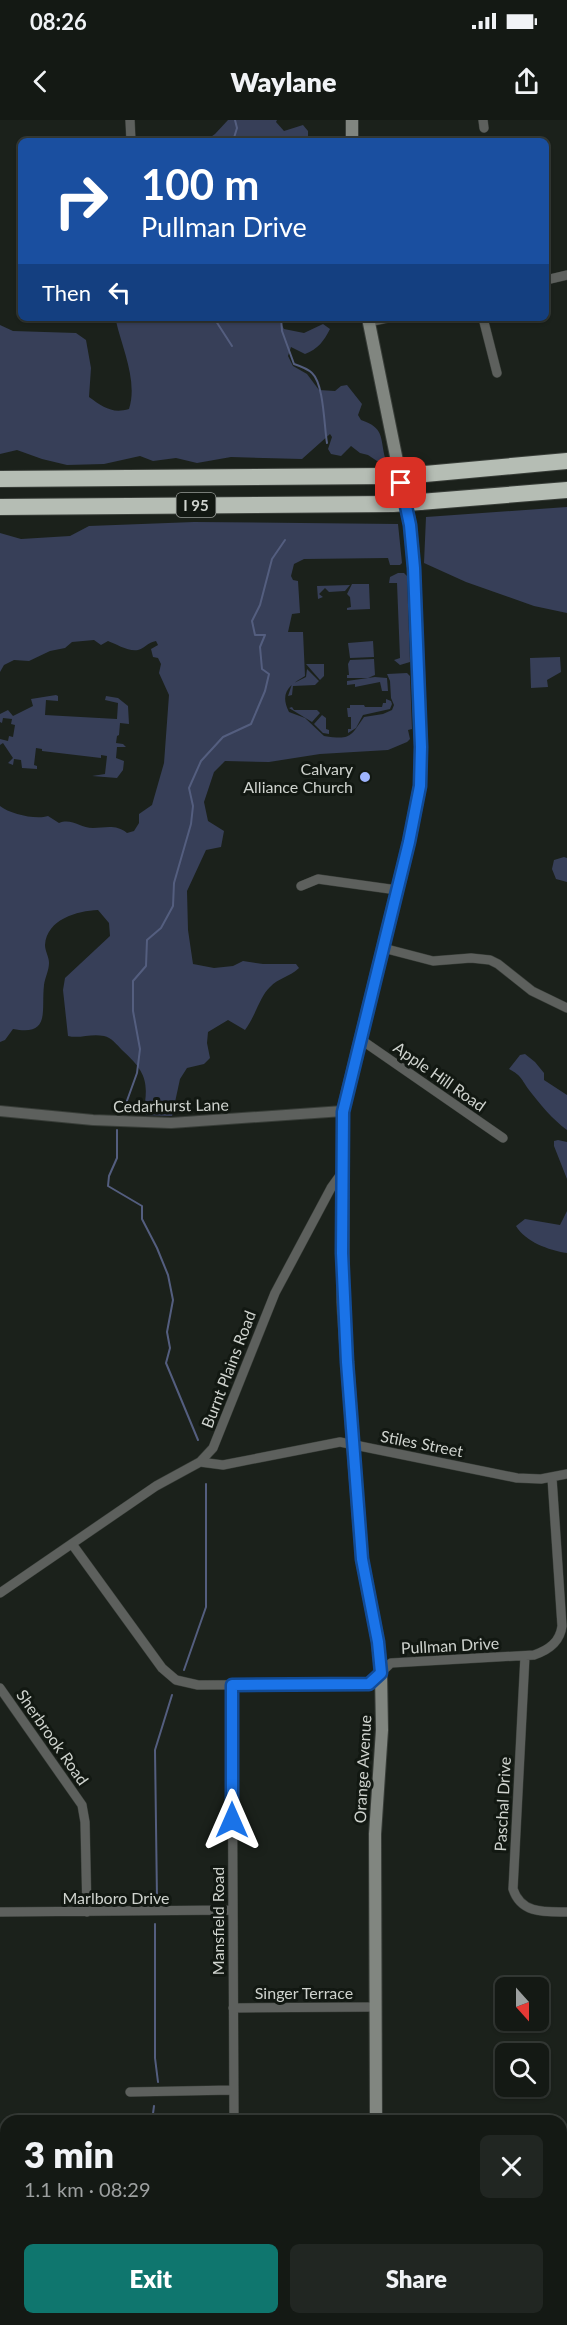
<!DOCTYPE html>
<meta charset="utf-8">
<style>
:root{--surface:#141914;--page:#212622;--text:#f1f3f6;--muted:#9da0a0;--line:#333834;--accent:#0f766e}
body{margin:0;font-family:Lato,sans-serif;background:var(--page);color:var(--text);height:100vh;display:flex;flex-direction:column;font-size:22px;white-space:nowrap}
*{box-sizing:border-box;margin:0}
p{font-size:20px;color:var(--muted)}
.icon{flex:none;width:33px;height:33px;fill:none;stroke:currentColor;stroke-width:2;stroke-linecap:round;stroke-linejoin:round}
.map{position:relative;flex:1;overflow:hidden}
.sheet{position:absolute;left:0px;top:1995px;width:567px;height:210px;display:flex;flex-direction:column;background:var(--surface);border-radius:18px 18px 0 0;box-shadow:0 2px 4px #0004,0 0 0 2px var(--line)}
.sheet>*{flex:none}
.guide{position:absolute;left:18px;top:18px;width:531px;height:183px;border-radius:9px;box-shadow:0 2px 4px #0004,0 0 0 2px var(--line);background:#1a4fa0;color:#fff;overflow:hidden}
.needle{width:39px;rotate:159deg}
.buttons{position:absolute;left:495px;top:1857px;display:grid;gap:12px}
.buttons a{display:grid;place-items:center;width:54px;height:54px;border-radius:9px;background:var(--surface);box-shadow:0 2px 4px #0004,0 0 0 2px var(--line);font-size:30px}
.pin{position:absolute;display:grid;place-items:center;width:51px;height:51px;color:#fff;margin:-26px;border-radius:12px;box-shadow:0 3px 9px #0006}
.me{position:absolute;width:66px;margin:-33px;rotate:0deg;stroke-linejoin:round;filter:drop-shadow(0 0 4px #0008)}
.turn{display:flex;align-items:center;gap:21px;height:126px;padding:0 24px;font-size:27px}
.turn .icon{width:78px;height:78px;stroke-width:2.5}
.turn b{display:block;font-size:42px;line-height:51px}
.then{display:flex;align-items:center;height:57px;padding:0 24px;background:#0003;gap:12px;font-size:22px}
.round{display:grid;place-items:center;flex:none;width:63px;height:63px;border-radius:9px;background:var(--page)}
.overview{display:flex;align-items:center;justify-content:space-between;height:102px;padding:0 24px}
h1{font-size:36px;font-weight:800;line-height:45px}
.cta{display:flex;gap:12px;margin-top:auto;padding:12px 24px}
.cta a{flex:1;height:69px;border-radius:9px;background:var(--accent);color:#fff;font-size:24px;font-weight:800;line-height:69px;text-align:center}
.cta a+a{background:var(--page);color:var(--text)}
.status{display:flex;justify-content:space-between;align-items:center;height:42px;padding:0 30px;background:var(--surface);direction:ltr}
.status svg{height:16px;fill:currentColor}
header{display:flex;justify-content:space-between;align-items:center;height:78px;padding:0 24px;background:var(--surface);font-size:27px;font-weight:800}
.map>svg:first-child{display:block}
</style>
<div class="status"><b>08:26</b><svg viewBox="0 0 49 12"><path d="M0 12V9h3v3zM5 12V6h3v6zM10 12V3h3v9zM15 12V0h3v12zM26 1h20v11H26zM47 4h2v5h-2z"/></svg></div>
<header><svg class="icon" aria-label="back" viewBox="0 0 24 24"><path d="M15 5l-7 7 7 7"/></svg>Waylane<svg class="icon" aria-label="share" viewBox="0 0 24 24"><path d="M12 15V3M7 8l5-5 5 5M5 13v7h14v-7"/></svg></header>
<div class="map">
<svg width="567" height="2205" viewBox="0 0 567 2205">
<rect width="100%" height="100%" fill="#1b211b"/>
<!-- green -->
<path fill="#373f58" d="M228,0H277L276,2L284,11L303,5L308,11V21H205L215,14Z
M122,198H278L284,209L304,213L323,204L330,209C324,221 318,229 305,234L291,227L288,236L293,246L307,254L319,270L335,271L341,266L347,265L362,284L358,295L361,300C384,308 380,316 385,338L380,343L368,335L360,333L351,326L341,336L331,334L328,329L332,317L330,314L302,339L231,337L197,343L176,338L153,341L140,336L104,344L67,345L42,339L17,330L0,334V205L13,211L76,213L86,220L91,248L89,277C103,287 112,294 129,289C138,261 122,228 116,201Z
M567,387V493L534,486L466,462L424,443L426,397Z
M194,402L398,404L402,443L400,445H390L388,438L304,439L294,444L291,456L293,460L298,461L300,493L292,494L288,512H303L305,556C290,565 279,572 289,592L305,598L324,616C351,620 350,617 364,597L383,594L392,590L394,585L391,578L390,561L387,554L407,553L410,556L412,609L408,610L410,619L407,622L388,630L320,634L269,642L225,641L214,652L204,682L208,701L224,711L221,727L206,730L187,771L188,810L193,844L214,848L233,846L243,841L263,844H296L299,848C290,857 278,858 270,867C260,876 255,897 245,910L228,900L208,912L207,923L210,938L204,944L187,948L180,959L172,996L143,995C149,962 147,953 122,930C117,925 111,917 104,916C91,913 80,919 68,916L63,870L65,858L110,816L109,803L98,790C77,791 47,799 45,825C45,831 49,837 49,843C49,850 45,858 44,865C41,892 51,916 13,909L5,920L0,922V686C10,694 36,700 48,696L59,703C72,698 80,708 93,708C105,708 116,704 127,713L134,711L139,703V694L152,685L164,643L169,575L159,553L161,544L158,538L153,537L151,529L158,525L156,521C148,522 144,529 138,530C129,532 116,524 108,521L101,525L94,520L72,522L65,528L50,531L29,541L14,540L4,545L0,552V413L21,419L70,416L89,406Z
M398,453H404L407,456L410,542L400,545L394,540L400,538L397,463H389L390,457Z
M352,464H369L370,489L347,490V488L351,487L350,477L347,474Z
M350,465L345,471L329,472L325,468L319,474L323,477L318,479L317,466Z
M373,521L374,537L350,538L348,523Z
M560,537L561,552L547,560L548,567L531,568L530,538Z
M374,539L375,555L368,558H347V555H349L348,544L350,540Z
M306,544H324V556L320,560Z
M307,549L319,561L315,565L293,566L292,575L288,576L292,564L306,557Z
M375,557L387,558L388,571H382L380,562L355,567V564L347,565V561Z
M56,575L58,576V581L46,580L45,595L117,599L118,583L105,580L106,576L118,578L128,586L129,604L120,603L119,615L117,616L116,623L123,624L126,627H117L116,638L124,641L123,650L117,658L92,656L105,654L107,636L101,635V638L42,631V629L36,628L34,645L37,646V649L22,648L21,640L14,639L13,645L8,643L13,638L3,623L0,625V619L8,621L9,616L13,617L15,605L11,604L12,599L3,598L2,603L0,602V594L8,590L13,596L33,586L31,579Z
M386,579L391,581L392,584L390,589L363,595L356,608L348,613V609H351V597H348L347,588H350V585H364L365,587H382L383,583H386Z
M292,587L294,590H317L320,593L312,602L289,588Z
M322,595L326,598V609L329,610V614L323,613L314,604Z
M564,737L567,738V762L556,759L552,749L554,740Z
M525,934L535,942L544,953V960L567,975V1010C553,1000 539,983 529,970C521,959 522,956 509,949L520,935Z
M558,1020L567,1022V1059L554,1026V1021Z
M567,1091V1133C548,1130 526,1122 516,1106L525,1099L560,1105Z"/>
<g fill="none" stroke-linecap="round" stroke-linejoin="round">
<!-- stream -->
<path stroke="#545e7f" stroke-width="2" d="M233,21L237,8L235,0
M214,198L232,226
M281,198L282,211L294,244C300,246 308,249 312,253C324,264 324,306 327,323
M124,989L137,953L140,929L133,891V861L146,846L147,820L161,808L173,786L174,763L191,704L193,686L189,668L201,641L223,617L251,604L265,571L269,554L262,549L260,527L265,515H255L252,501L260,485L272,439L285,420
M117,1010V1038L109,1056L108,1066L142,1086V1099L157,1128L168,1155L173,1180L167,1212L170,1228L166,1243L198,1320
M184,1550L206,1487V1364
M157,1779L155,1630L172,1575
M155,1804V1938L158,1962
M152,2001L154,1986
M151,2199V2205"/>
<defs>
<path id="minor" d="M130,0L131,21
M483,0L484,8
M546,160L567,155
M483,198L497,253
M369,202L387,198
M301,766L318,759L397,770
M383,828L433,841L471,838L490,840L498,844L532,871L567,888
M360,919L503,1018
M200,1342L223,1345L340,1322L517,1358L541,1359L567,1354
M72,1424L162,1548L176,1560L198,1565L369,1564L391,1543L534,1535C549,1530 560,1522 562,1506L552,1358
M0,1473L156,1366L200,1342L213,1328L275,1173L331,1068L344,1050
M525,1536L513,1769C521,1794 545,1792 567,1792
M232,1565L234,2001
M0,1568L82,1685L85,1702L87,1792
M0,1792L232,1790
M233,1888L375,1887
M130,1972L233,1970"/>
<path id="tertiary" d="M0,991L93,1000L171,1003L343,991"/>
<path id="secondary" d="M352,0V21
M368,198L410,405L414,448L421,627L420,666L409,722L343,991V1182L353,1324L362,1439L378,1522L381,1553L382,1610L375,1714L376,2001
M433,2199L435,2205"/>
<path id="motorway" d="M414,355L567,341
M0,359L387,356
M420,382L567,370
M0,387L393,384"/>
</defs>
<!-- minor casing -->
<use href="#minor" stroke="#383d38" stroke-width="10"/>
<!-- tertiary casing -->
<use href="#tertiary" stroke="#383d38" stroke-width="12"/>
<!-- secondary casing -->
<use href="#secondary" stroke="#383d38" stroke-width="14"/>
<!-- motorway casing -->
<use href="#motorway" stroke="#383d38" stroke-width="18"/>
<!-- minor -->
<use href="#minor" stroke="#5d605d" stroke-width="9"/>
<!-- tertiary -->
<use href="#tertiary" stroke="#5d605d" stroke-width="10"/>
<!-- secondary -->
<use href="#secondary" stroke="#818680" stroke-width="12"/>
<!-- motorway -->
<use href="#motorway" stroke="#b5bdb4" stroke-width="16"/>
<defs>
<path id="motorway-bridge" d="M387,356L414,355
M393,384L420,382"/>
</defs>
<!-- motorway-bridge casing -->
<use href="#motorway-bridge" stroke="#383d38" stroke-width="18" stroke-linecap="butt"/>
<!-- motorway-bridge -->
<use href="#motorway-bridge" stroke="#b5bdb4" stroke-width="16"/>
</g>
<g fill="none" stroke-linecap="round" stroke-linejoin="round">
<defs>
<path id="route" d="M232,1700V1565L369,1564L381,1553L378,1522L362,1439L347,1242L342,1133L343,992L409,722L420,666L421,627L414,448L410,405L401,363"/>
</defs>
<!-- route casing -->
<use href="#route" stroke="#114b97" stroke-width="15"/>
<!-- route -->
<use href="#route" stroke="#1a73e8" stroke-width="10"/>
</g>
<!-- markers -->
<circle fill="#9eb4fd" stroke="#121812" stroke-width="2" cx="365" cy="657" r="6"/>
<g text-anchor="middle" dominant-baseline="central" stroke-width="6" stroke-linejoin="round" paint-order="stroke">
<!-- shield labels -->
<rect fill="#121812" stroke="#969b96" stroke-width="1.5" x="176.5" y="373" width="39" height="24" rx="4.5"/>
<g font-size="15" font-weight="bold" fill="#cfd3ce">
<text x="196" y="385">I 95</text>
</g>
<!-- poi labels -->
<g font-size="16" fill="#cfd3ce" stroke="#121812" text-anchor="end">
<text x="353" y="648">Calvary<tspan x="353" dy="18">Alliance Church</tspan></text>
</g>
<!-- street labels -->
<g font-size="16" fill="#cfd3ce" stroke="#121812">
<text transform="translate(440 956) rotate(35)">Apple Hill Road</text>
<text transform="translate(171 985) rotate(-1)">Cedarhurst Lane</text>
<text transform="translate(228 1249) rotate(-69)">Burnt Plains Road</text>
<text transform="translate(422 1323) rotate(11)">Stiles Street</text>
<text transform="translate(450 1525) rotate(-3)">Pullman Drive</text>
<text transform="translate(53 1617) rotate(55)">Sherbrook Road</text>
<text transform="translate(362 1649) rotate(-87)">Orange Avenue</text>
<text transform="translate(502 1684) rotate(-87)">Paschal Drive</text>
<text x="116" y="1777">Marlboro Drive</text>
<text transform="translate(217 1801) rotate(-90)">Mansfield Road</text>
<text x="304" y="1872">Singer Terrace</text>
</g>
</g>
</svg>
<div class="buttons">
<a><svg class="needle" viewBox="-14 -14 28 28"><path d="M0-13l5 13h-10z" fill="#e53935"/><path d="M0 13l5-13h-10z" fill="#9da0a0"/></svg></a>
<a><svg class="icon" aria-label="search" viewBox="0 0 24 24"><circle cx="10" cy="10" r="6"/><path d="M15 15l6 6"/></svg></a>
</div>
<div class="pin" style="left:401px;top:363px;background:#d93025"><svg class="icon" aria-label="arrive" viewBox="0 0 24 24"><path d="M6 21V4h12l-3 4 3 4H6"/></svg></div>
<svg class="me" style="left:232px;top:1700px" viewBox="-20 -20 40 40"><path d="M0-17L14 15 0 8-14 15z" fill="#1a73e8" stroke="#fff" stroke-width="4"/></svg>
<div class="guide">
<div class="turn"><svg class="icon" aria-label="right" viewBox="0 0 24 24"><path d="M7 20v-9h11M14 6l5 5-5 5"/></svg><div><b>100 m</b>Pullman Drive</div></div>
<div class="then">Then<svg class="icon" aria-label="left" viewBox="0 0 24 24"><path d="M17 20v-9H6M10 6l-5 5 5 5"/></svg></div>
</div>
<section class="sheet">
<div class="overview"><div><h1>3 min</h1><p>1.1 km · 08:29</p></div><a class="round"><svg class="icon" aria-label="close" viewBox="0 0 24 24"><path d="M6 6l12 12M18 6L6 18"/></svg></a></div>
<div class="cta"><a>Exit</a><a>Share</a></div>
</section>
</div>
